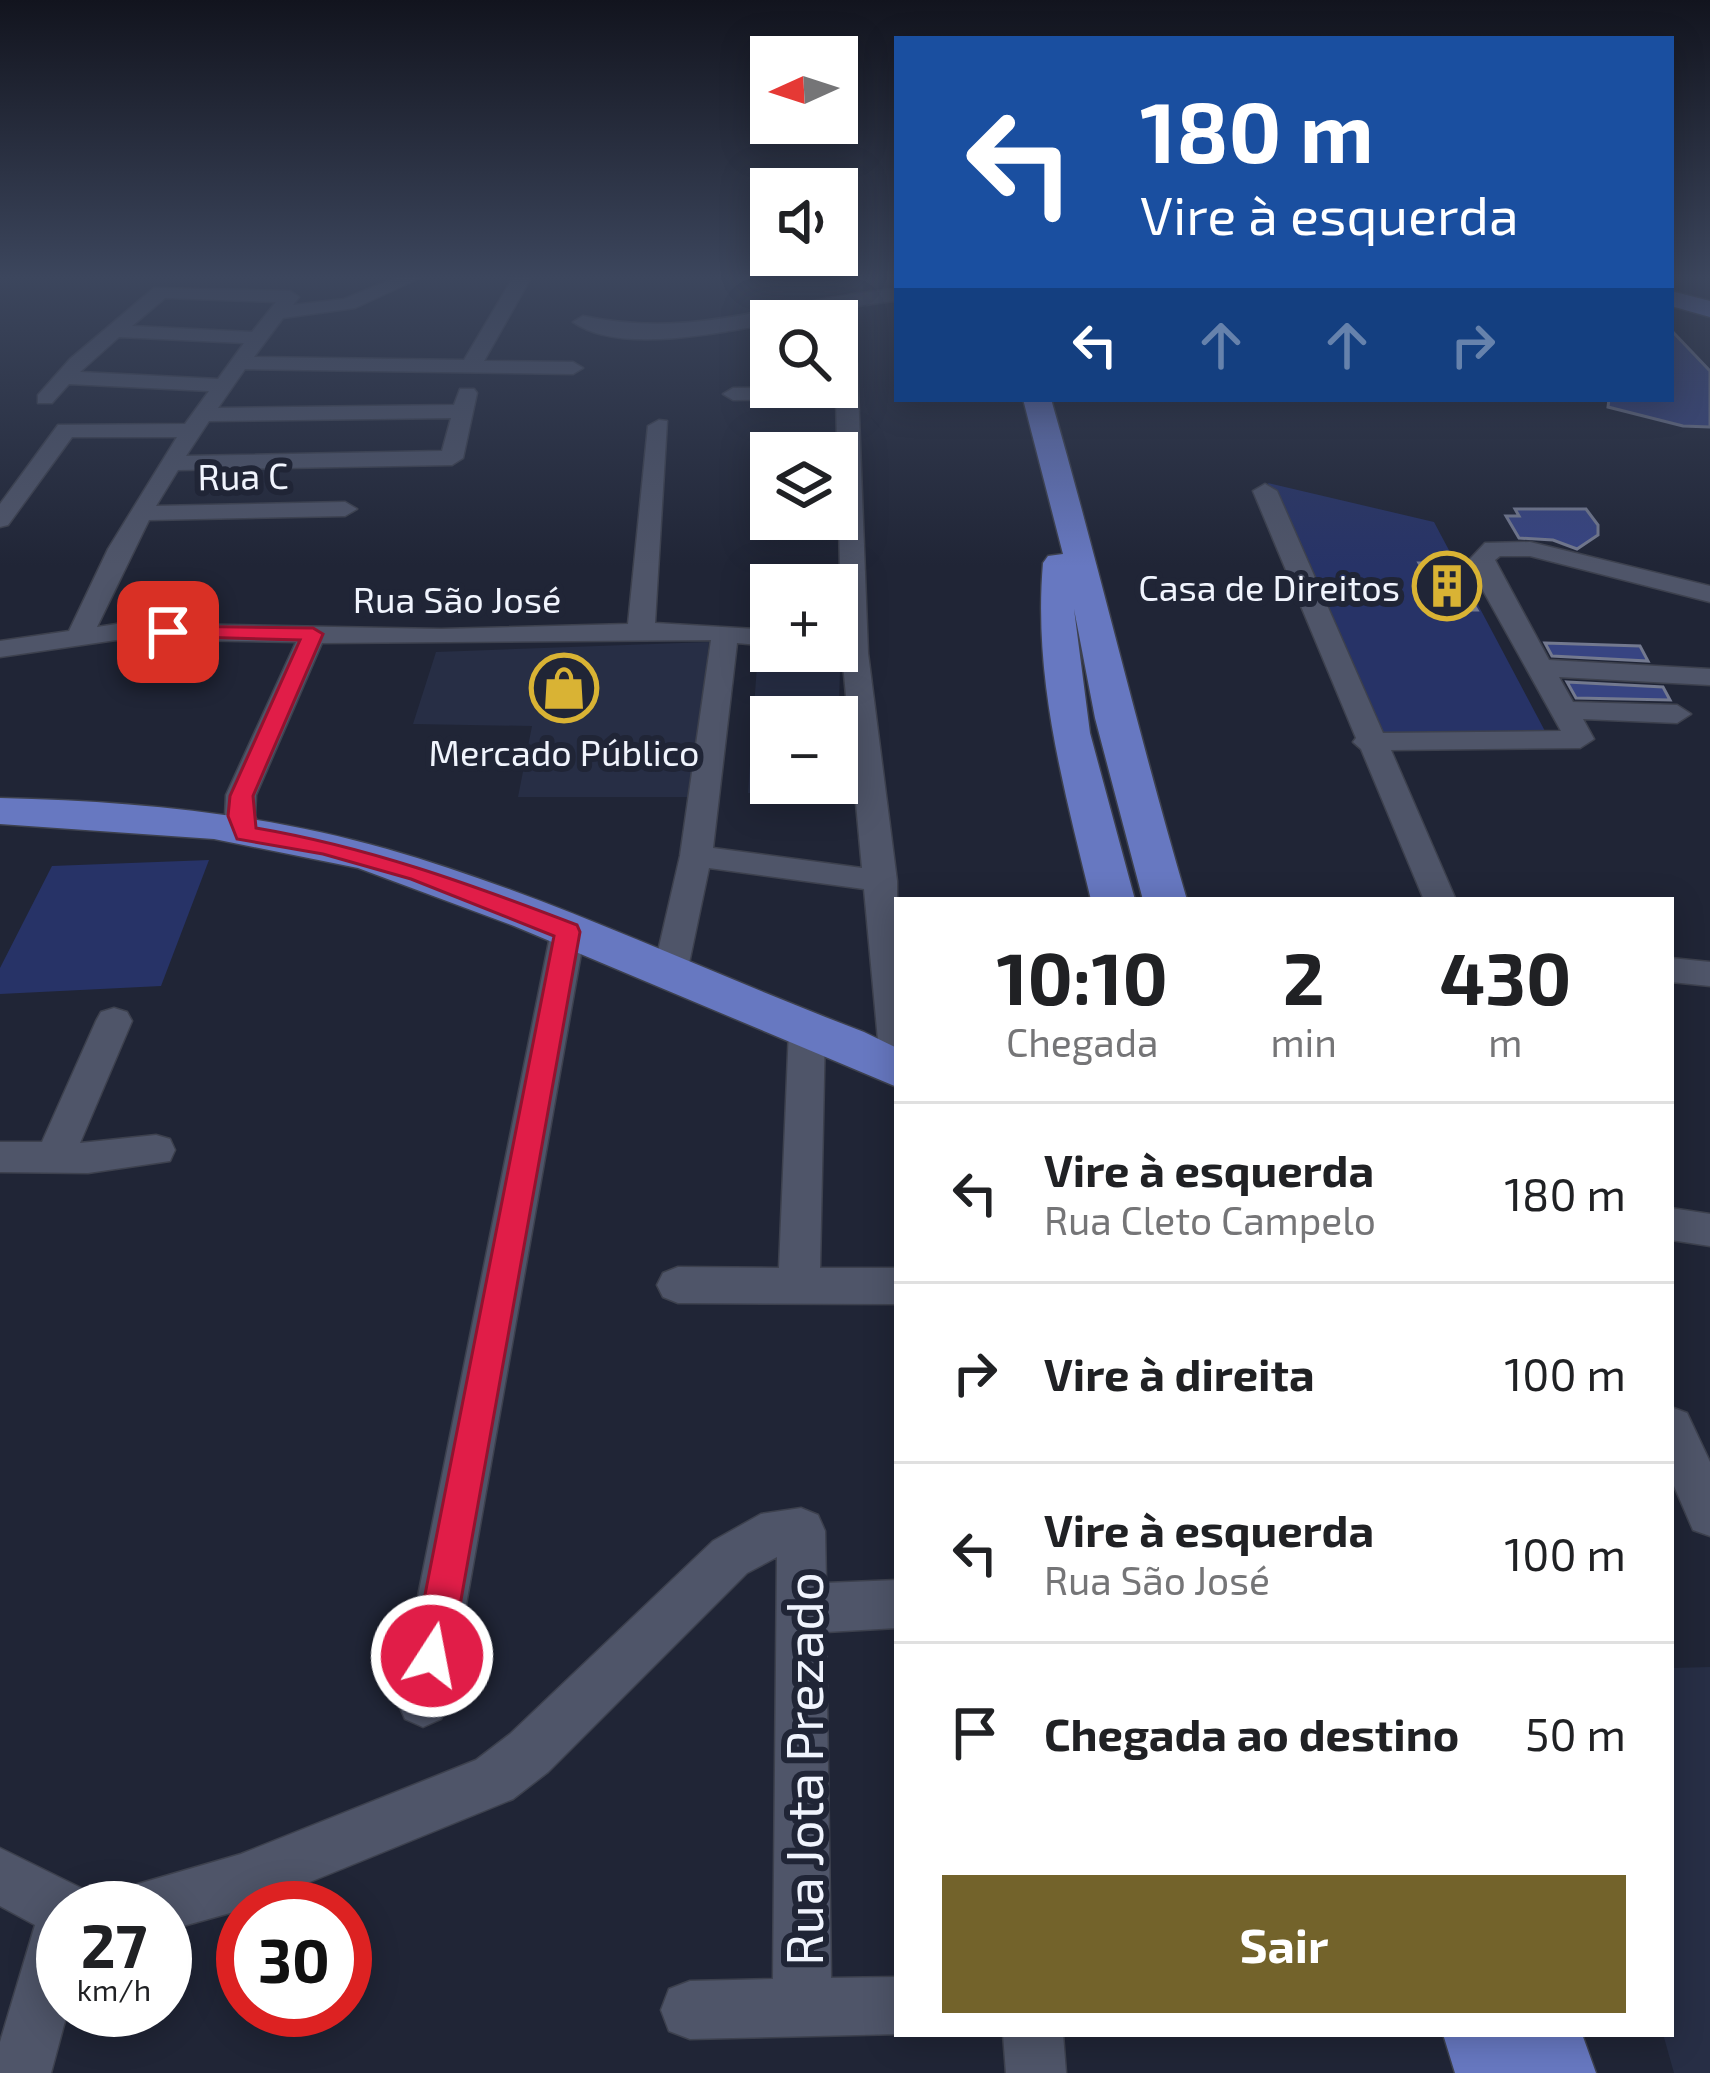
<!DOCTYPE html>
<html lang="pt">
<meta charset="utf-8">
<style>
:root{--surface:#fff;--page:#f2f2f2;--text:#202124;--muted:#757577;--line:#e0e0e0;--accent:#73632b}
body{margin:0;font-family:"Exo 2",sans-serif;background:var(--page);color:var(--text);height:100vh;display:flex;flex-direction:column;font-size:45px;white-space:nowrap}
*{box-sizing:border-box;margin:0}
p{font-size:39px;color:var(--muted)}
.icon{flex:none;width:66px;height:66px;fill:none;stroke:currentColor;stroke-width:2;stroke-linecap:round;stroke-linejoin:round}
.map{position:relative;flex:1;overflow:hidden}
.drawer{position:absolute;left:894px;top:897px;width:780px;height:1140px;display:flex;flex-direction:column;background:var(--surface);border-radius:0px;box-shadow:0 6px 30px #0003}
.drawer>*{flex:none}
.top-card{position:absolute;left:894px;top:36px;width:780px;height:366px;border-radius:0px;box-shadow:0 6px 30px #0003;background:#1a4fa0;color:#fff;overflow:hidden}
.needle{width:78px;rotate:267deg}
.fabs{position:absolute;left:750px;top:36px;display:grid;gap:24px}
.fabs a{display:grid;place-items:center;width:108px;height:108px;border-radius:0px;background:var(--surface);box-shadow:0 6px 30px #0003;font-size:60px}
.speed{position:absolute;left:36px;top:1881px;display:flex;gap:24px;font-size:60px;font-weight:700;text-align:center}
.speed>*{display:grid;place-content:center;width:156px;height:156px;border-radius:50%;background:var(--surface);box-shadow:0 6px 30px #0003;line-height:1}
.speed small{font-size:30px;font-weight:400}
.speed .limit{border:18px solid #d22;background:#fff;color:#111}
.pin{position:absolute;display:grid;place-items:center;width:102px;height:102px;color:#fff;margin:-51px;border-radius:24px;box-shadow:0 6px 18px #0006}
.me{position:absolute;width:132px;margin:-66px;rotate:11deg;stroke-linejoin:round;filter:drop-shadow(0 0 9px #0008)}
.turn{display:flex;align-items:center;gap:42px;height:252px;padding:0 48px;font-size:54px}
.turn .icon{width:156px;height:156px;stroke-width:2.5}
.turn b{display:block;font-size:84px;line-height:102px}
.lanes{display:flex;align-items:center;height:114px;padding:0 48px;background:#0003;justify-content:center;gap:60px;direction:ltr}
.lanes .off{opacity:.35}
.eta{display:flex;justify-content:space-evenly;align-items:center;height:204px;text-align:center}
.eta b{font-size:72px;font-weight:700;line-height:84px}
.action{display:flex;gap:24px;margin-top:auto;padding:24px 48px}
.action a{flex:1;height:138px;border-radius:0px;background:var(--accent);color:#fff;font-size:48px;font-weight:700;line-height:138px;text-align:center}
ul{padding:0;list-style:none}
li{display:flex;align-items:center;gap:36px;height:180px;padding:0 48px;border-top:3px solid var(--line)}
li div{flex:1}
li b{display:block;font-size:45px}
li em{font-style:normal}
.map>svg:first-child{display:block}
</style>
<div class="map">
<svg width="1710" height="2073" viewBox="0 0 1710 2073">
<rect width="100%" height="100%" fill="#202536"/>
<!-- built -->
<path fill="#272e45" d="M709,642L692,797H518L532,726L413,724L436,652Z
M757,665L840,670L837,764V717H771V783H836V793H748Z
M1710,1667V2073H1674L1663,2034H1671V1668Z"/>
<!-- green -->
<path fill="#273367" d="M1268,483L1434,522L1546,733H1375Z
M209,860L161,986L0,994V968L52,866Z"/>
<!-- building -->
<path fill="#374482" stroke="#73798f" stroke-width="3" d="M1671,330L1710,371V427L1683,426L1608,407L1609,399H1671Z
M1515,509H1586L1598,525V535L1577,549L1553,540L1519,538L1506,516H1519Z
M1419,563H1448L1477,610H1446Z
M1545,643L1640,646L1648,661L1552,656Z
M1567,682L1663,687L1670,700L1576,698Z"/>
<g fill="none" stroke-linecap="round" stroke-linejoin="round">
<defs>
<path id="minor" d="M400,276H424L355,308L283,318L254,357L464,360L514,276H532L484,361L573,362L583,368L573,374L245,369L218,408L454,405L460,389H474L477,393L463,458L452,465L178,470L156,506L345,502L357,509L345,516L149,520L97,627L123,623L441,629L628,624L648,426L659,420L667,421L655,623L771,630V646L737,643L713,848L862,868L842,653L836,398L733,400L723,394L733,388L837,387L843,363H857L868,653L897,881V1064L884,1060L879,1051L864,889L709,868L687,973L682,981H658L653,973L680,856L711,640L322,643L256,795L255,816L262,834L246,844L230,834L225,816L226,795L296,642L123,639L0,657V641L69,631L108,549L177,437H72L8,525L0,527V504L58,425L185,424L209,391L69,384L52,403H38V395L70,359L154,288L290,291L299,297L293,305L344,299ZM165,298L276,302L252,332L132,326ZM119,337L244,343L218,379L80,372ZM451,418L442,451L186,456L209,421Z
M897,289V301C817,306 638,369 573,322L583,316C703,341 781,298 897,289Z
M1265,484L1277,491L1383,733L1561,731L1475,576L1470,559L1485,543L1530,542L1710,586V602L1530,556H1500L1495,560L1549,660L1710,669V685L1559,677L1573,702L1677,705L1691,714L1677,723L1583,719L1594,739L1580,748L1391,750L1456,900H1424L1361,749L1353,742L1356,738L1253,491Z
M568,920L580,923L585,931L449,1701L441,1719L423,1727L405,1719L397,1701L551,931L556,923Z
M1671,958L1710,962V986L1671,982Z
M114,1008L127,1012L132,1021L80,1143L156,1135L170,1139L175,1150L170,1161L88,1173L0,1172V1142H42L96,1021L101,1012Z
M807,1016L820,1020L825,1029L820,1268H897V1304L678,1303L663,1297L657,1285L663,1273L678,1267L779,1268L789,1029L794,1020Z
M1671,1208L1710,1214V1246L1671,1240Z
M1671,1407L1687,1413L1710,1462V1536L1693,1530L1671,1479Z
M801,1508L818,1515L825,1531L826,1583L897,1580V1628L826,1632L831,1978L897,1977L900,2034L690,2039L669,2031L661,2010L669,1989L690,1981L773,1979L777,1557L747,1573L548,1772L513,1799L241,1910L165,1931V1908H116L124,1888L241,1854L476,1760L510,1734L713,1541L761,1514Z
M0,1848L83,1889L91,1908H63V2010H68L51,2073H0V2042L35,1925L0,1906Z
M1003,2034H1063L1066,2073H1006Z"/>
<path id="major" d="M1671,291L1710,301V317L1671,306Z
M1023,399H1051C1099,565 1138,734 1187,900H1143L1095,718L1074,609L1090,733L1135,900H1091C1064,788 1033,679 1043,563L1048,556L1063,554Z
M0,798C131,801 261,813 387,849C551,896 705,972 864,1032L897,1048V1087L514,926L358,868L214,839L0,824Z
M1443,2034H1582L1596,2073H1455Z"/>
</defs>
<!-- minor casing -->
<use href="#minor" stroke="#3d414e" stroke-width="3"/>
<!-- major casing -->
<use href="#major" stroke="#3d414e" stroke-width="3"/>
<!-- minor -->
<use href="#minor" fill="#4f5569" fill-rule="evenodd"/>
<!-- major -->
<use href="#major" fill="#6778c1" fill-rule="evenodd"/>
</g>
<!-- sky -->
<linearGradient id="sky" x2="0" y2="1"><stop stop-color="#12141e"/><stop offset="0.49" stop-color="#3c465d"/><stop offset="1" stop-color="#3c465d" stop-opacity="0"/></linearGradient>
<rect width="1710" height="566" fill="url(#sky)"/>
<!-- route -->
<path fill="#e11d48" stroke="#92132f" stroke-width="3" d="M168,626L313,628L323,634L253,796L256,828C368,847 470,884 577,925L580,932L451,1656L446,1669L432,1675L418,1669L413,1656L554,936L411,879L323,854L237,839L228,816L230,796L300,640L161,636L158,632Z"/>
<!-- icons -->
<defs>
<symbol id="building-ring" viewBox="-11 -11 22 22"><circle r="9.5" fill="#202536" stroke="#d9b334" stroke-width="1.5"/><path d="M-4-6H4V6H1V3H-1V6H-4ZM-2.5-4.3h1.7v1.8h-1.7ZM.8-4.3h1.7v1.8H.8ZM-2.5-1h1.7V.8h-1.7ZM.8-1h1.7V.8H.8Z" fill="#d9b334"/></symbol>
<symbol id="shop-ring" viewBox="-11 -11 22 22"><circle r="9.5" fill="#202536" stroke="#d9b334" stroke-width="1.5"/><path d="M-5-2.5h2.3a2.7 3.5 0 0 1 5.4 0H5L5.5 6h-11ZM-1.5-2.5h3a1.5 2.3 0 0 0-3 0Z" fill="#d9b334"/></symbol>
</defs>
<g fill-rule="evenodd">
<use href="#building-ring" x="1409" y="548" width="76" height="76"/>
<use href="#shop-ring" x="526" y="650" width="76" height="76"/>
</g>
<g text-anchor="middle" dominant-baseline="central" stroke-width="12" stroke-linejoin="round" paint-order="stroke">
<!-- far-street labels -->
<g font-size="36" fill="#f0f4fd" stroke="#202536">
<text transform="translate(243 475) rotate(-1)">Rua C</text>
<text x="457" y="598">Rua São José</text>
</g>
<!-- far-poi labels -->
<g font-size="36" fill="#f0f4fd" stroke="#202536" text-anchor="end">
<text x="1400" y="586">Casa de Direitos</text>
<text x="564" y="751" text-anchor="middle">Mercado Público</text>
</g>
<!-- near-street labels -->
<g font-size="51" fill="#f0f4fd" stroke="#202536">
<text transform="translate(802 1769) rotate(-90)">Rua Jota Prezado</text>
</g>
</g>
</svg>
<div class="fabs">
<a><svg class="needle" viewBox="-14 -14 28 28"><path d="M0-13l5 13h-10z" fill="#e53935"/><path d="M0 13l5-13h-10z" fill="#757577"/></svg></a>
<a><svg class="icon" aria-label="sound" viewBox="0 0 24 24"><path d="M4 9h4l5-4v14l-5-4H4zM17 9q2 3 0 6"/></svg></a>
<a><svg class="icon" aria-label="search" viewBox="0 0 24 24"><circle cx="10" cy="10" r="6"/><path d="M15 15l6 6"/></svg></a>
<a><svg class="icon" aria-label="layers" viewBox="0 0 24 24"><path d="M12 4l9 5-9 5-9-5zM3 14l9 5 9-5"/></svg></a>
<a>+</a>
<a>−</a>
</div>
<div class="speed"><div>27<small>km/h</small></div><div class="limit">30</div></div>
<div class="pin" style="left:168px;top:632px;background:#d93025"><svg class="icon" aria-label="arrive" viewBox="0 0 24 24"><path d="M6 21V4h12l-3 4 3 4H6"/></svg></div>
<svg class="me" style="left:432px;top:1656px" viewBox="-20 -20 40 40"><circle r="17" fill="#e11d48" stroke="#fff" stroke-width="3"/><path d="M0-11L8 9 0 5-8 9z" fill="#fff"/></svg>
<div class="top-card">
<div class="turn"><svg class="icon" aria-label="left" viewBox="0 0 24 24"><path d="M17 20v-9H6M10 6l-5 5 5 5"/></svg><div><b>180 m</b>Vire à esquerda</div></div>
<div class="lanes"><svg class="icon" aria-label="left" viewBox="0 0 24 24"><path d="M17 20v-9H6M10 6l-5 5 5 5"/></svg><svg class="icon off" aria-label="ahead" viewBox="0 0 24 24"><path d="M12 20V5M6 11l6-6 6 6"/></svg><svg class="icon off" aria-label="ahead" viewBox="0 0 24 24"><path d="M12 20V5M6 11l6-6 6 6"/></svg><svg class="icon off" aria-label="right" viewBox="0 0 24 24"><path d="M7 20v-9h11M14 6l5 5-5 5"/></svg></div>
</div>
<section class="drawer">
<div class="eta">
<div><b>10:10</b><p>Chegada</p></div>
<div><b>2</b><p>min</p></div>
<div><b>430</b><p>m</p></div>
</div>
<ul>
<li><svg class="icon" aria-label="left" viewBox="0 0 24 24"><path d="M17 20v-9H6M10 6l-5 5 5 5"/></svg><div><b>Vire à esquerda</b><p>Rua Cleto Campelo</p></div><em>180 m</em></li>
<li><svg class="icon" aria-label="right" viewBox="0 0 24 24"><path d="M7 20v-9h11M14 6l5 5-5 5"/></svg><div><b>Vire à direita</b></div><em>100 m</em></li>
<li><svg class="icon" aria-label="left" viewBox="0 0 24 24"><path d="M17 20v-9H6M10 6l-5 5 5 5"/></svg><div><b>Vire à esquerda</b><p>Rua São José</p></div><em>100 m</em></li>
<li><svg class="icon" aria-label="arrive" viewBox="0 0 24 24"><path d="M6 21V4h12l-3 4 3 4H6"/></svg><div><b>Chegada ao destino</b></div><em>50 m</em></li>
</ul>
<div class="action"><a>Sair</a></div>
</section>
</div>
